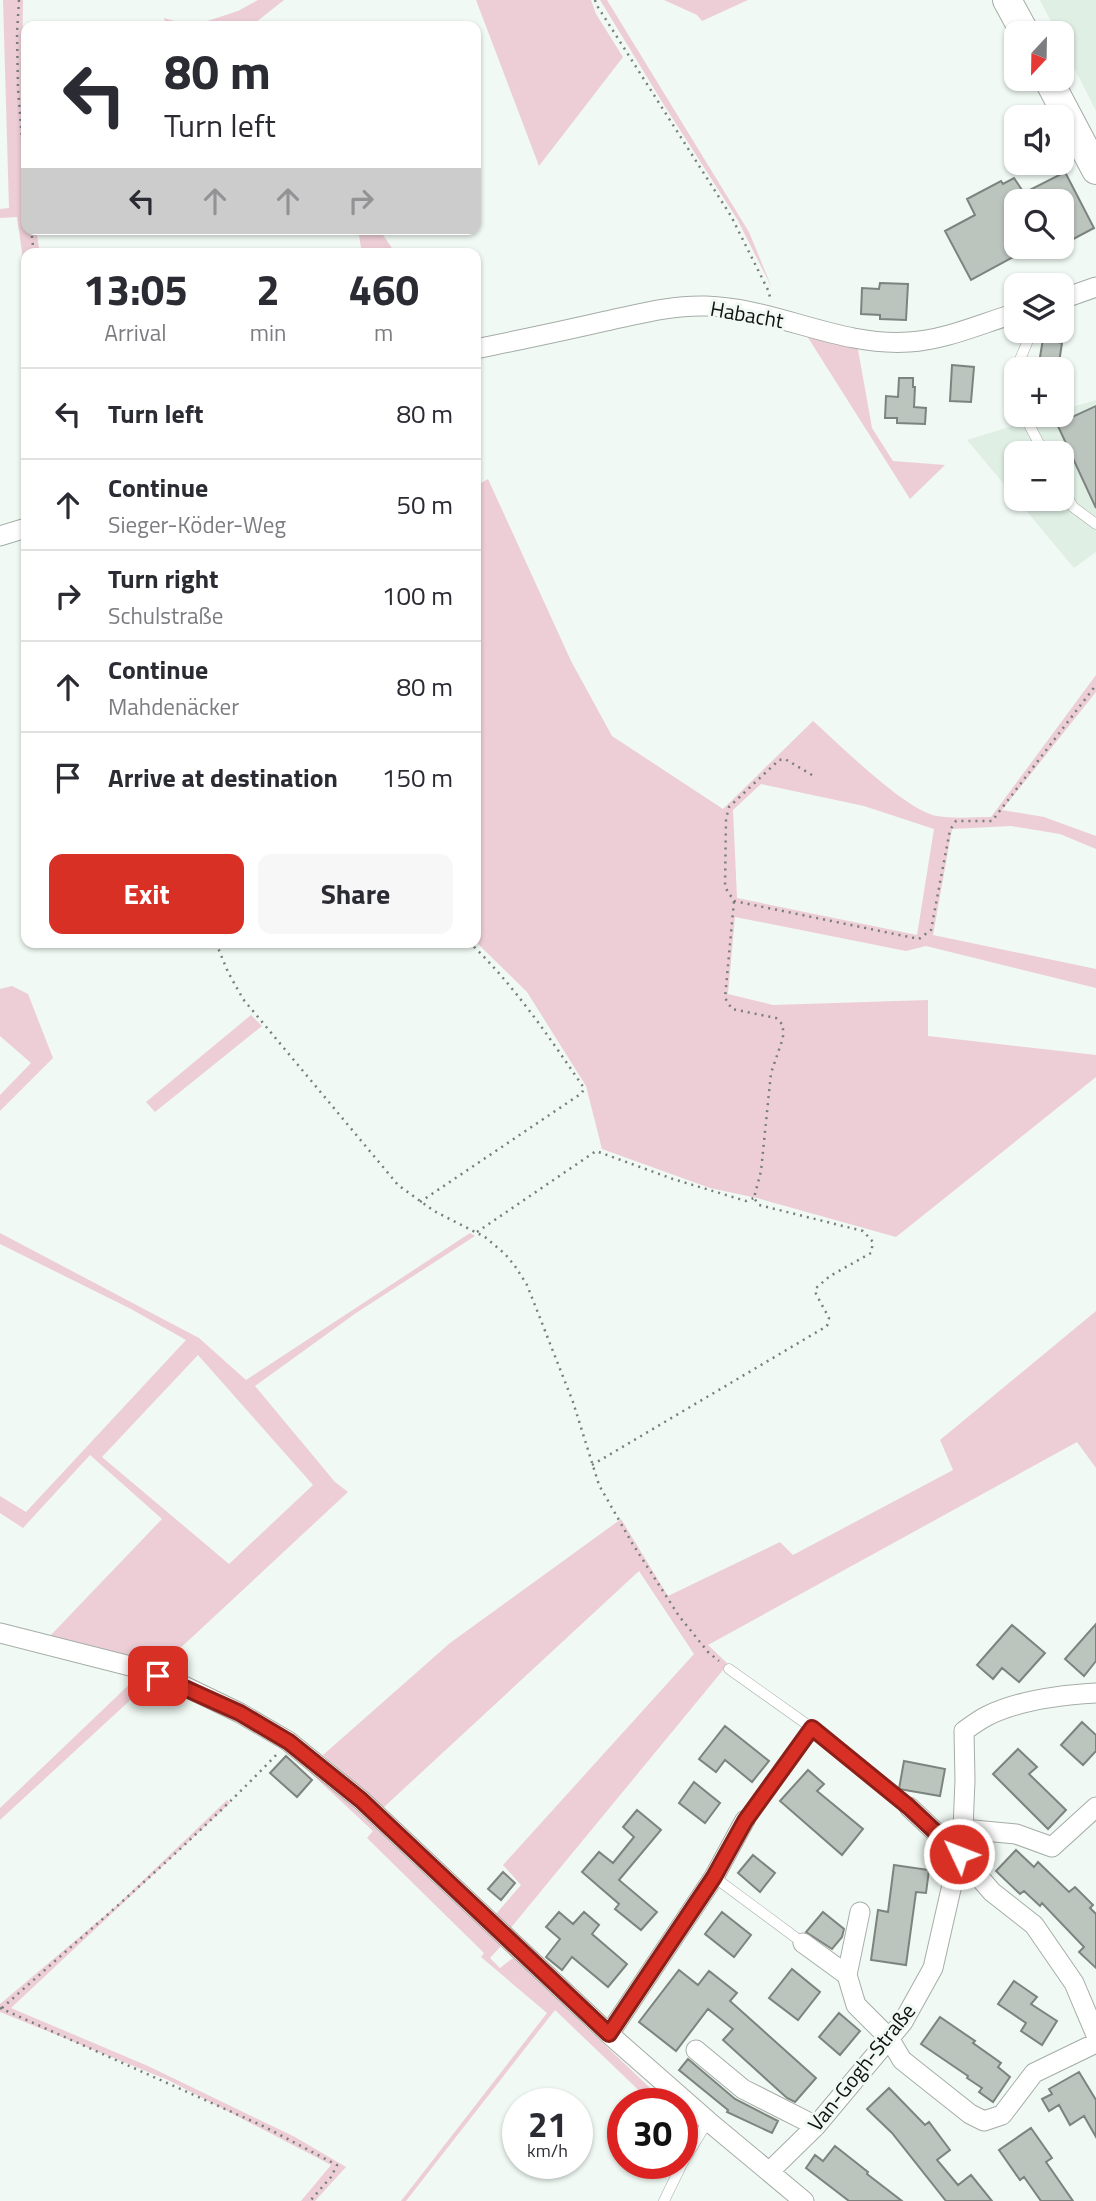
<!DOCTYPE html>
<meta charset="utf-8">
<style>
:root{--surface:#fff;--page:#f7f7f7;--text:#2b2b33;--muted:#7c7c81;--line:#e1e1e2;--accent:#d93025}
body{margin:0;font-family:"Titillium Web",sans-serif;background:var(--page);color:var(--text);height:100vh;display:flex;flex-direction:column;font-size:26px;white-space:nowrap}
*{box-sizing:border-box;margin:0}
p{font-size:23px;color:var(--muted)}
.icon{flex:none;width:38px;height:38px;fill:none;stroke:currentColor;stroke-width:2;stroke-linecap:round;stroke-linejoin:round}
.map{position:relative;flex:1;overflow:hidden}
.panel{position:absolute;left:21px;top:248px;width:460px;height:700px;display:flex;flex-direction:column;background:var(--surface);border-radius:14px;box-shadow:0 2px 5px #0004}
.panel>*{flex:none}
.guide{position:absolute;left:21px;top:21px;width:460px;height:214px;border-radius:14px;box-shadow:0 2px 5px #0004;background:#fff;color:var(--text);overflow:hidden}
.needle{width:46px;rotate:202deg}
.buttons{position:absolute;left:1004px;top:21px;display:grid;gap:14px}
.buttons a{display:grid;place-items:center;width:70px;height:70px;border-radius:14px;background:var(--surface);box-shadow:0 2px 5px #0004;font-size:35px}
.speed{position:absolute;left:502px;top:2088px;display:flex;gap:14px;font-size:35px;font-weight:700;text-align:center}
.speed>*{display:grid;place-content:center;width:91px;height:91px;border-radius:50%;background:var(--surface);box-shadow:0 2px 5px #0004;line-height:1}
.speed small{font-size:18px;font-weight:400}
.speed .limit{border:10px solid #d22;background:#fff;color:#111}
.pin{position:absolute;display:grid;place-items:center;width:60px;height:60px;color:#fff;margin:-30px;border-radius:14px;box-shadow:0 4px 10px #0006}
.me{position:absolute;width:77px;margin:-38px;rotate:313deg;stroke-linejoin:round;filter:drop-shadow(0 0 5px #0008)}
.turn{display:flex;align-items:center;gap:24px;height:147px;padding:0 28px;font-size:32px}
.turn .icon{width:91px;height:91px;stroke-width:2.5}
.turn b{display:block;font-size:49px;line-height:60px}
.lanes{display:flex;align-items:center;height:66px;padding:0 28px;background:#0003;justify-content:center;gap:35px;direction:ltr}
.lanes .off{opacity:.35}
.eta{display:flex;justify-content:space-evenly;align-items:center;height:119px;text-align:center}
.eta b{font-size:42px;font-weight:700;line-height:49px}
.action{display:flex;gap:14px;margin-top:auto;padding:14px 28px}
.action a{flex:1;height:80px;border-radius:14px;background:var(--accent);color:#fff;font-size:28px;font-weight:700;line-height:80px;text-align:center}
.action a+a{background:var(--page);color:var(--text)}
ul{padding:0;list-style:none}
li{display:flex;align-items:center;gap:21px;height:91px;padding:0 28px;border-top:2px solid var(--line)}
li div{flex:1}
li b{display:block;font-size:26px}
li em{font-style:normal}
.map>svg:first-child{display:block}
</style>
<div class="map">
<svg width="1096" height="2201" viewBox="0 0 1096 2201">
<rect width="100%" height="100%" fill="#f0f9f3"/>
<!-- built -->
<path fill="#dfefe4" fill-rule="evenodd" d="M1040,0H1096V111L1062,44V33H1057Z
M1096,400V552L1074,568L967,440L1048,415H1062V410ZM1017,453H1062V499H1017Z"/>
<!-- green -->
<path fill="#edced7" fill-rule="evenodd" d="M3,0H23L22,88L26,137V229H36L40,254H26V280L17,217L0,218V209L9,208Z
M258,0H284L251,26H166L164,18L192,26L238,11Z
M476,0H591L596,14L623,57L539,166Z
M600,0H607L749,232L772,288L737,219L664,105Z
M664,0H748L702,21L697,15Z
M358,229H379L396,254H362Z
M807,336L857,344L872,428L893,461L945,465L910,499Z
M488,479L571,661L612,736L723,809L813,721C839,744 906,811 937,816C954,819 973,817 991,817L1096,675V692L1002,810L1044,817L1096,836V849L1060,834L1011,826L952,829L933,935L1096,969V988L926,946L906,951L735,917L728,994L773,1005L928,1000V1036L1096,1055V1077L896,1237L757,1198L710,1188L602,1149L586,1086L527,992L476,942V486ZM761,784L864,806L934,829L917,935L737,898L733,810Z
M12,986L28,994L53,1058L0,1111V1095L31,1063L0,1036V989Z
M251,1015L262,1026L155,1112L146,1102Z
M0,1233L199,1338L246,1380L470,1233L475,1236L356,1313L255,1386L335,1482L348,1492L160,1667L49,1637L162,1519L90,1455L23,1528L0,1513V1496L26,1512L186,1340L131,1309L0,1244ZM198,1355L313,1485L229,1564L102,1457Z
M1096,1311V1468L1077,1442L708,1645L728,1664L509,1930L495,1919L496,1914L521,1885L503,1865L694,1654L639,1571L383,1808L323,1755L450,1643L621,1519L668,1596L780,1542L793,1555L953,1470L940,1440Z
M135,1679L150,1682L0,1820V1808Z
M287,1751L297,1755L501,1946L490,1958L500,1968L513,1958L666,2103H652L555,2010L406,2201H401L547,2013L481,1957L484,1953L367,1838L373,1831Z
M227,1800L230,1803L11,2008L148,2066L295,2137L346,2167L315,2201H301L331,2165L168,2080L0,2012V2004L115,1907Z"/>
<!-- building -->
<path fill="#bcc4be" stroke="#7d847f" stroke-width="2" d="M1065,172L1094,228L1062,245V201H1017V255L971,280L945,231L975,215L967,199L1001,181L1003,184L1014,178L1024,193Z
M880,283L908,284L906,320L880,319V315L861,314L862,288L879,289Z
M1043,339L1062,343L1058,369H1038Z
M952,365L974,367L971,402L950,401Z
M899,378H913V387H915L914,407L926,408L925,424L897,423V418H885L886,396L898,397Z
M1096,406V508L1057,424Z
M1096,1624V1661L1084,1676L1065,1659Z
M1012,1625L1045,1653L1019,1682L1002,1668L993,1679L977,1665Z
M1082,1722L1096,1735V1751L1083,1765L1061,1745Z
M725,1726L769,1761L752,1782L725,1760L716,1772L699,1759Z
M1018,1749L1037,1767L1029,1774L1066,1810L1048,1829L993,1774Z
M286,1756L312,1780L297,1797L270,1773Z
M904,1761L945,1769L940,1796L899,1789Z
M808,1770L824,1784L817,1791L863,1829L842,1855L780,1801Z
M694,1782L720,1803L705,1823L679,1803Z
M637,1810L661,1830L619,1880L657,1912L641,1930L615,1909L619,1904L582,1872L599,1852L613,1863L634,1837L623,1827Z
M1016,1850L1034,1867L1038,1862L1069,1892L1075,1887L1093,1905L1090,1908L1096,1914V1968L1079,1952L1084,1947L1042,1903L1040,1906L1024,1891L1020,1894L996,1871Z
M753,1855L775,1873L760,1892L738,1873Z
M894,1865L929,1870L926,1893L916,1892L906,1965L871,1960L878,1910L888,1912Z
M503,1872L515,1883L501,1900L488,1889Z
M559,1912L573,1924L584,1912L599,1925L592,1934L627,1964L608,1987L572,1957L562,1970L546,1957L560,1939L546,1927Z
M722,1912L751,1935L734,1957L705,1934Z
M823,1912L844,1929L842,1937L832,1949L806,1932Z
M792,1969L820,1992L798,2020L769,1998Z
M679,1970L698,1985L709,1971L737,1993L730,2001L816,2078L795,2102L787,2098L723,2040L733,2029L708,2009L676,2051L639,2022Z
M1014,1981L1037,1997L1031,2004L1057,2021L1042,2045L1021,2031L1026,2023L998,2004Z
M839,2013L860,2031L840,2055L819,2037Z
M940,2017L975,2041L973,2043L1001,2063L998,2067L1010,2077L993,2102L979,2092L982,2088L967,2078L968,2076L921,2044Z
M688,2059L735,2099L778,2121L772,2133L727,2112L728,2110L679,2070Z
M1079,2072L1096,2100V2137L1084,2116L1070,2125L1059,2105L1049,2111L1042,2099L1052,2094L1049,2089Z
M889,2088L925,2125L929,2122L950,2150L937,2160L958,2185L971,2175L992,2201H946L892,2133L867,2109Z
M1031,2128L1052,2158L1046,2162L1073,2201H1041L1024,2177L1020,2180L999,2150Z
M835,2146L868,2172L867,2174L902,2201H849L806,2168L815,2155L823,2161Z"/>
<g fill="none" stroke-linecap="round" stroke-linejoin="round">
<defs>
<path id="lane" d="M1017,389L1016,369L1032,331
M1024,415L1044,453
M1062,487L1073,507L1096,524
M729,1669L812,1728L909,1807
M745,1820L812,1728
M714,1877L803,1943
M664,2201L682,2164L708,2121"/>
<path id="street" d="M1062,299L1096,287
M476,349C519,340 563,331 606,321C639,314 672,305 706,306C775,308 840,347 909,342C946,340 982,323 1017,313
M0,536L26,528
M0,1633L134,1667L182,1685L240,1713L288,1741L361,1800L609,2034L708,2121L804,2201
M909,1807L959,1854L992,1892L1034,1925L1074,1983L1096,2035
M963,1829L1016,1834L1052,1847L1096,1807
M803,1943L847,1975L856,2005L889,2038L902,2060L970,2114L984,2121L1002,2115L1034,2073L1096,2043
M847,1975L860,1912
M609,2034L714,1877L745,1820
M696,2050L743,2089L816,2126
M770,2171L816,2126L903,2022L933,1968L959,1854L963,1829L965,1780L964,1731C971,1726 979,1720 987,1716C1019,1700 1060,1695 1096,1693"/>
<path id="secondary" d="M1007,0L1025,33
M1048,79L1096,170"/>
</defs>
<!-- lane casing -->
<use href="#lane" stroke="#a5ada7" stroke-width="11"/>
<!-- street casing -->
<use href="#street" stroke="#a5ada7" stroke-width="21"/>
<!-- secondary casing -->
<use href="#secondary" stroke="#a5ada7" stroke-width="30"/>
<!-- path -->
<path stroke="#787e7a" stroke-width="2.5" stroke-dasharray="2 5" stroke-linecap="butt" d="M19,0L17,33L18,89L26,188
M595,0L596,4L731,216L769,292L770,298
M31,229L34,254
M812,775L785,759L779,760L729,807L726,819L725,887L734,901L919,939L931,930L950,830L956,821H992L1096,685
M216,943L228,972L243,999L398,1185L434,1211L485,1237L505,1254L515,1266L527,1285L573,1402L599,1485L632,1543L679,1616L708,1652L719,1661
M420,1202L582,1093L584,1088C549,1037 515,986 470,943
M477,1232L596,1151L673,1179L746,1201L754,1198
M592,1465L827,1326L829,1318L816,1294V1288L830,1276L871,1253L873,1242L863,1231L759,1205L754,1198L761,1171L771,1073L783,1038V1025L776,1018L732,1009L725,998L734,901
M0,2008L263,2126L337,2165L331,2177L310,2201
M2,2008C95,1925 191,1844 277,1754"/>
<!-- lane -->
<use href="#lane" stroke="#fff" stroke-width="10"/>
<!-- street -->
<use href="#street" stroke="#fff" stroke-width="19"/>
<!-- secondary -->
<use href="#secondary" stroke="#fff" stroke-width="28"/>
</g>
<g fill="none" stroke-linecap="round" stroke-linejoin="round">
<defs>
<path id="route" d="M158,1676L240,1713L289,1742L361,1800L609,2034L714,1877L745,1821L812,1728L909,1807L959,1854"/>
</defs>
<!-- route casing -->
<use href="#route" stroke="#8d1f18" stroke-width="18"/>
<!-- route -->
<use href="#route" stroke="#d93025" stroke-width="12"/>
</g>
<g text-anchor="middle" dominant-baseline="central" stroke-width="6" stroke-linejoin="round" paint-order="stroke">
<!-- street labels -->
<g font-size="21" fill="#101210" stroke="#f0f9f3">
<text transform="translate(747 314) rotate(10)">Habacht</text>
<text transform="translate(861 2067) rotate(-51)">Van-Gogh-Straße</text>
</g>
</g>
</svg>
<div class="buttons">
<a><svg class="needle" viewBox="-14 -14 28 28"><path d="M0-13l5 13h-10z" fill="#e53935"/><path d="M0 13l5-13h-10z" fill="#7c7c81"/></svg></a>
<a><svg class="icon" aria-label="sound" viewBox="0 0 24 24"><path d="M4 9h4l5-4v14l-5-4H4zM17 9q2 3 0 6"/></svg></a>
<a><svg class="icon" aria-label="search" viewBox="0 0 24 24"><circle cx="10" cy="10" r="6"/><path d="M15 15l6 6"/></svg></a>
<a><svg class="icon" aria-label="layers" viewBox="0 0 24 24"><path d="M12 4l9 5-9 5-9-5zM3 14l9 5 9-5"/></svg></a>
<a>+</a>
<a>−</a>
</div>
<div class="speed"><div>21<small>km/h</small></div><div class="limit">30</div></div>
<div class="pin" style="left:158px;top:1676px;background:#d93025"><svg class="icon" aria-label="arrive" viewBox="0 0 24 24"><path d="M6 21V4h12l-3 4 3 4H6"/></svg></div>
<svg class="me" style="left:959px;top:1854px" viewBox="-20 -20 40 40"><circle r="17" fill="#d93025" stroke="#fff" stroke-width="3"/><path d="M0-11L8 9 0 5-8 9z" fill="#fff"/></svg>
<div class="guide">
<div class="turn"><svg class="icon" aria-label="left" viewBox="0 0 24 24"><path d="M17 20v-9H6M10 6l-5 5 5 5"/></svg><div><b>80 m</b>Turn left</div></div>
<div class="lanes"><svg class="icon" aria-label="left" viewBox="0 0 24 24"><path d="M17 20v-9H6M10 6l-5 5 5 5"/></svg><svg class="icon off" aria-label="ahead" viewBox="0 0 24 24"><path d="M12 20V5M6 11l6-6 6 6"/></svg><svg class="icon off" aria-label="ahead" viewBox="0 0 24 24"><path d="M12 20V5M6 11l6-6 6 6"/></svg><svg class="icon off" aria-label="right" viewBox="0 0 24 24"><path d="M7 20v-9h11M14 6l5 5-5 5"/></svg></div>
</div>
<section class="panel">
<div class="eta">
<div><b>13:05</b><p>Arrival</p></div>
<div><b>2</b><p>min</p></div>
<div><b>460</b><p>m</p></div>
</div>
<ul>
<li><svg class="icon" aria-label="left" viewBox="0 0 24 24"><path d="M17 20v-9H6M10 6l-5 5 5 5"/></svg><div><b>Turn left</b></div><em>80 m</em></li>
<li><svg class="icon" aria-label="ahead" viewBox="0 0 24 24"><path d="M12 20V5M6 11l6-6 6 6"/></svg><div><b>Continue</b><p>Sieger-Köder-Weg</p></div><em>50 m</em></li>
<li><svg class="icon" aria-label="right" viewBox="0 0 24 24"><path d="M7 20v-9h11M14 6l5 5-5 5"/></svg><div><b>Turn right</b><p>Schulstraße</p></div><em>100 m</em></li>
<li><svg class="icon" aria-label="ahead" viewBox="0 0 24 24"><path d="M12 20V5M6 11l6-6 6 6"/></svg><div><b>Continue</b><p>Mahdenäcker</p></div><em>80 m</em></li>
<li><svg class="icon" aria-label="arrive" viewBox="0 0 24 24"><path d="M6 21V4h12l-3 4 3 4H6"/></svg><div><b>Arrive at destination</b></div><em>150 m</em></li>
</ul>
<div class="action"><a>Exit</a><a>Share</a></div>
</section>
</div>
